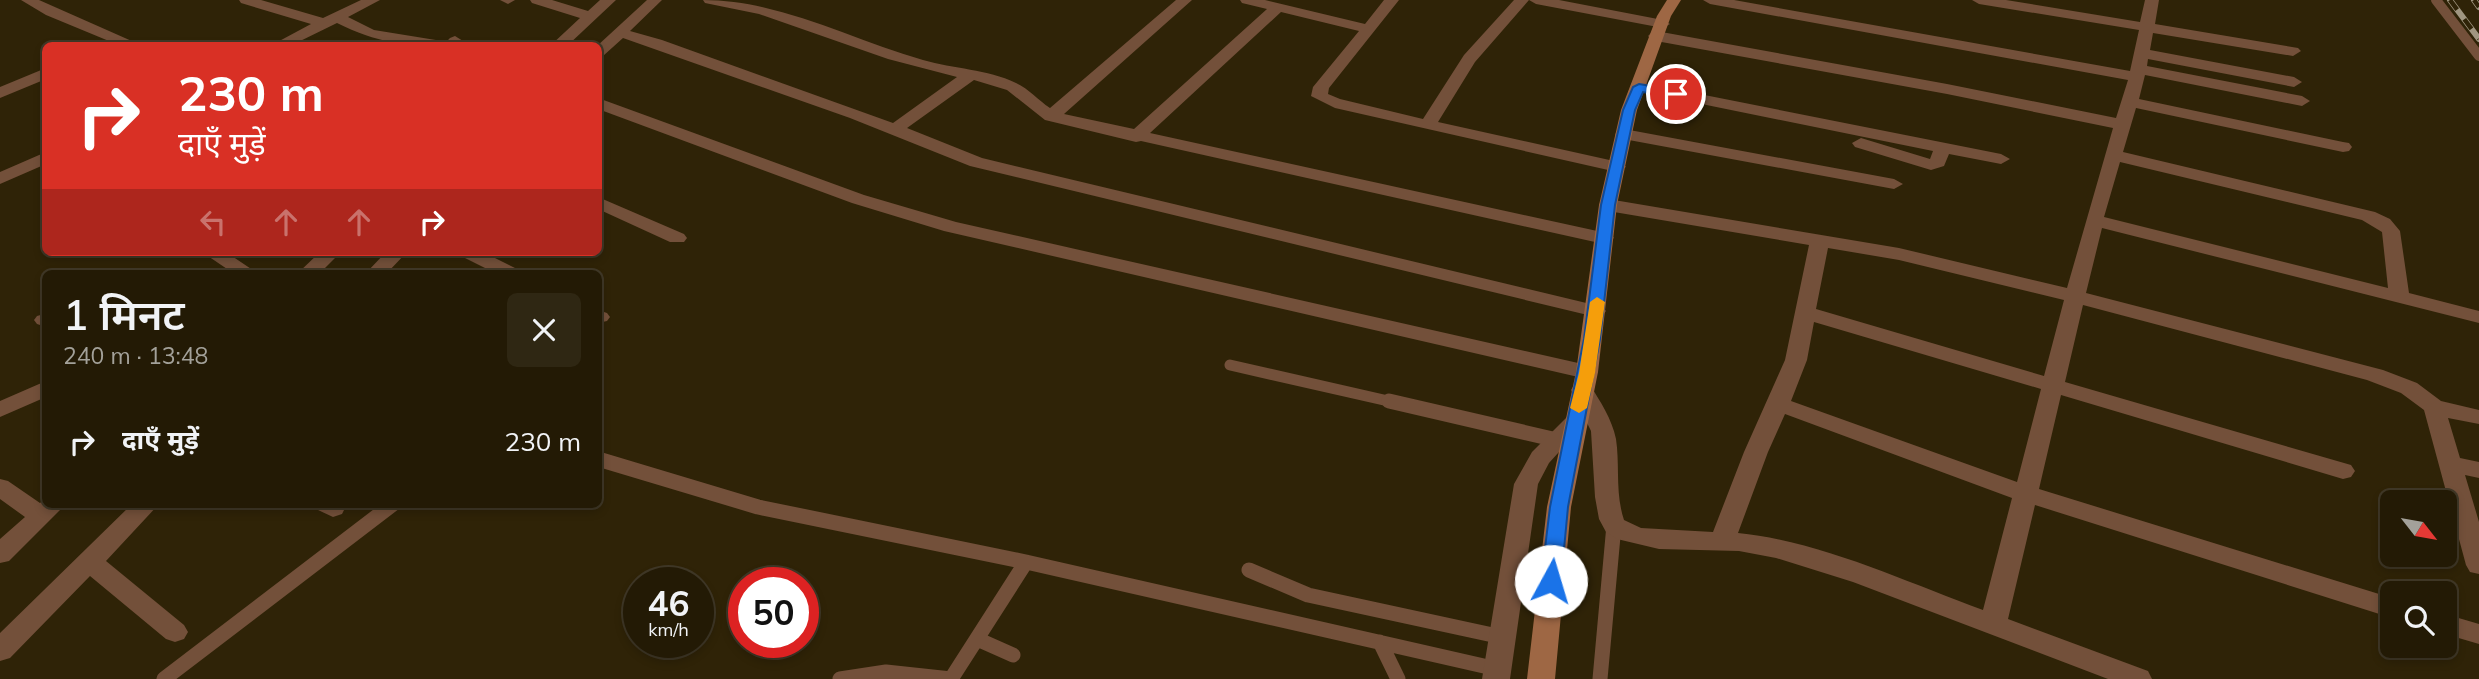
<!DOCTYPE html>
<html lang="hi">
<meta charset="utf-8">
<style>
:root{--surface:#231a05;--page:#2f2713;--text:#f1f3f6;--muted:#a3a19a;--line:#403827}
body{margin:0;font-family:Mulish,"Noto Sans Devanagari",sans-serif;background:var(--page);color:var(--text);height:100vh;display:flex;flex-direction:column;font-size:26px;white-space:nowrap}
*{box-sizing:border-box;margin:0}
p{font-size:23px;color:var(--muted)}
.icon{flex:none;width:38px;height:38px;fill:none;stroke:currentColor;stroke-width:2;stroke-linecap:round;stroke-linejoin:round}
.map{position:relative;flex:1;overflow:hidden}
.side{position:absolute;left:42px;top:270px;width:560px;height:238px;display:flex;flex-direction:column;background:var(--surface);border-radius:10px;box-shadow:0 4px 10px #0003,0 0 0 2px var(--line)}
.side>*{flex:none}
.banner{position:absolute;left:42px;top:42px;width:560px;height:214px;border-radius:10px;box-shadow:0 4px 10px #0003,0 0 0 2px var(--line);background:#d93025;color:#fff;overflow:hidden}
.needle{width:46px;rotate:121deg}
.controls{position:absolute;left:2380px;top:490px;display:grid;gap:14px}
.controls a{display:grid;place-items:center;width:77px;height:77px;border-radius:10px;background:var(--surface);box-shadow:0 4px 10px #0003,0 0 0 2px var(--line);font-size:35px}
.speed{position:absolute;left:623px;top:567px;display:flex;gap:14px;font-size:35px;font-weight:700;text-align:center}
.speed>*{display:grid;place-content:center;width:91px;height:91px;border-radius:50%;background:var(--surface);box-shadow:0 4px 10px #0003,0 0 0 2px var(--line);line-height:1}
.speed small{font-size:18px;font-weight:400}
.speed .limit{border:10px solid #d22;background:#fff;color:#111}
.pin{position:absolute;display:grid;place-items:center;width:60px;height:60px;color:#fff;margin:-30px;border:4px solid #fff;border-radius:50%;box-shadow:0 2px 7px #0007}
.me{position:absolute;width:77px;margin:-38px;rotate:6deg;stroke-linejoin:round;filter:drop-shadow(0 0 5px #0008)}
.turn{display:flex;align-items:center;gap:24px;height:147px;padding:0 21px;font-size:32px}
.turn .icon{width:91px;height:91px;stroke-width:2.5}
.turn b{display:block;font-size:49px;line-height:60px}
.lanes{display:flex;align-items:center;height:66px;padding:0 21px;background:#0003;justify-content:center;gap:35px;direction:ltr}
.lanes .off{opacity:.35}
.round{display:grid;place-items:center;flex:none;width:74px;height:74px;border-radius:10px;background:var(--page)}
.overview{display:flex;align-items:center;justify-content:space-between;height:119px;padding:0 21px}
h1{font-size:42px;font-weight:600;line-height:52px}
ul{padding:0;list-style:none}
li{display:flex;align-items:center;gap:21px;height:105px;padding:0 21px}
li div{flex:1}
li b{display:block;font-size:26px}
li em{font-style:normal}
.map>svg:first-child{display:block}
</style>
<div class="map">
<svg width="2479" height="679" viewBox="0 0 2479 679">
<rect width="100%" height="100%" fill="#2f2307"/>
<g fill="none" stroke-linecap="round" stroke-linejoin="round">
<!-- service-far2 -->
<path stroke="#73503a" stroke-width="10" d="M2436,0L2479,56"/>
<!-- service-far1 -->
<path stroke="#73503a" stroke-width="11" d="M1230,365L1397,403"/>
<!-- service -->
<path stroke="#73503a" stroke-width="15" d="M1389,401L1557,440
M598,459L758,507L1026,562L1497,669
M1249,570L1308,595L1502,637
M977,639L1013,655
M1380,642L1398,679
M164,679L393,504
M840,679L886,672L951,679
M951,679L1026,562
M1600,679L1614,525"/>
<!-- minor -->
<path fill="#73503a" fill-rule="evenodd" d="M21,0H39L143,46H121L46,15Z
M239,0H261L323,18L361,0H380L348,17L374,30L442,41L449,46C405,46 377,43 337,23L290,46H270L311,24L241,3Z
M500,0H515L508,4Z
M530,0H552L588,11L600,0H616L567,46H550L580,18L532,3Z
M647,0H662L630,31L662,40L893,123L957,77L888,59L759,14L705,3L703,0C780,0 850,39 923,60C954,69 987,69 1016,83C1029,89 1038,100 1050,108L1176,0H1192L1064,114L1134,129L1267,9L1242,3L1240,0H1265L1365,24L1384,0H1399L1329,88L1328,94L1340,99L1423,119L1464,55L1514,0H1559L1663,20L1670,24L1663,28L1536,4L1529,0L1475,62L1438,122L1623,163L1626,167L1617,172L1335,108L1311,96L1313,87L1359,31L1281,12L1150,133L1611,234L1614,238L1604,244L1141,141L1136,142L1045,120L1007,90L974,80L907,128L982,158L1603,307L1606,311L1603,315L1596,317L970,166L850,118L623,38L603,56L598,58L597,46Z
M1703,0H1734L2130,71L2139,30L1979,4L1972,0H2006L2140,22L2145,0H2159L2155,24L2298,48L2301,51L2293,56L2153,33L2150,50L2294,77L2302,82L2294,87L2148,59L2147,66L2302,96L2310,101L2302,106L2145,75L2139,99L2343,142L2349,143L2352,147L2349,151L2343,152L2136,108L2123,152L2375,212L2390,219L2400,231L2409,293L2479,311V323L2102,228L2086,293L2383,370L2417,383L2441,401L2479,410V424L2448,418L2460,458L2479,462V478L2465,475L2479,522V574L2470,572L2466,565L2424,410L2401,393L2367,380L2083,305L2065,382L2351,465L2355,471L2351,477L2343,479L2061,395L2039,489L2392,598V618L2035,505L2008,619L2148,671L2152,679H2108L1853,582L1776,558L1739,551L1659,549L1617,539L1606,532L1599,519L1595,497L1591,431L1571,390L1574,385H1590C1600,401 1612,419 1616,439C1620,466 1615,493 1624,520L1641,528L1713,532L1744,452L1785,360L1809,245L1608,211L1601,209L1599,205L1601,201L1608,199L1899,248L2067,288L2113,128L1947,94L1656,41L1651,39L1648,36L1651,33L1656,31L1947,84L2116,118L2128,80L1710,4ZM2120,162L2362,220L2382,232L2388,288L2104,217ZM1828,248L1899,260L2064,300L2044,376L1816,309ZM1814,322L2041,389L2017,482L1791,401L1807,360ZM1785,414L2012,498L1983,610C1906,582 1820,541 1738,533L1768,452Z
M455,36L471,46L450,44L447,41L450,38Z
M46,68V79L0,98V87Z
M1639,82L2001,154L2010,159L2001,164L1949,154L1944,166L1931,170L1855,147L1852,143L1861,138L1930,159L1933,151L1633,90L1631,87L1633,84Z
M598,98L864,195L956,222L1587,365L1595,367L1598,372L1595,377L1587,379L944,231L852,203L598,109Z
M1624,129L1894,179L1903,184L1894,189L1618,138L1615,134Z
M46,152V164L0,184V172Z
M598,197L684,234L687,238L684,242H670L598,209Z
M202,252H226L257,273H233Z
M320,252H341L320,273H298Z
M386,252H407L387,273H366Z
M458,252H483L517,269L520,273H495L461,256Z
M598,310L607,313L610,317L607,321L598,323Z
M44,314H46V327L37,324L34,320L37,316Z
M46,381V397L0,417V401Z
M0,479L8,481L40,503L46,498V504H66L9,561L0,563V539L25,517L0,499Z
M132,504H159L106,561L184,625L188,632L184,639L175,642L166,639L90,576L10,658L0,661V633Z
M315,504H343L345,508L342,514L333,517L318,510Z
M2445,614L2479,624V644L2445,634Z"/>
<!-- tertiary -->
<path fill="#73503a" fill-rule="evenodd" d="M1576,414L1584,416L1587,421L1549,463L1538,484L1510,679H1482L1514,484L1532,452L1568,416Z"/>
<!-- secondary -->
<path fill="#9e6744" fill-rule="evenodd" d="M1667,0H1681L1671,16L1637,110L1617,205L1598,372L1571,507L1555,679H1527L1547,507L1576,372L1599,205L1621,110L1657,16Z"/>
<defs>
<path id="rail" d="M2450,0L2479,39
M2474,0L2479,7"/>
</defs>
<!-- rail casing -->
<use href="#rail" stroke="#a09681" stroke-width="6"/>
<!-- rail -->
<use href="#rail" stroke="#2f2307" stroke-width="4.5" stroke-dasharray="12" stroke-linecap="butt"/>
</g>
<!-- route -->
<path fill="#1a73e8" stroke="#114b97" stroke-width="2" d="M1639,84L1676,90L1682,94L1676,98L1643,92L1635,110L1615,205L1600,339L1568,507L1561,581L1558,586L1551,588L1544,586L1541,581L1550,507L1584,339L1601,205L1623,110L1633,87Z"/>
<!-- slow -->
<path fill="#f59e0b" d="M1597,297L1605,302L1595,373L1587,408L1579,413L1570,408L1579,373L1590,302Z"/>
</svg>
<div class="controls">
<a><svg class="needle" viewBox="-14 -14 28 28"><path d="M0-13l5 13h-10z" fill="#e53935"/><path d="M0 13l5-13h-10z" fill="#a3a19a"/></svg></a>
<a><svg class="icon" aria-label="search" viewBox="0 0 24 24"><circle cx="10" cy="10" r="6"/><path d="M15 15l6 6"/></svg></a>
</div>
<div class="speed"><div>46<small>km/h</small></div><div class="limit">50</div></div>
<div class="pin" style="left:1676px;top:94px;background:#d93025"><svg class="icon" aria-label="arrive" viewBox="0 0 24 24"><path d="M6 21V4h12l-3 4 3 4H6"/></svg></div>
<svg class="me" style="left:1551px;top:581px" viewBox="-20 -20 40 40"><circle r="19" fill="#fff"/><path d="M0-13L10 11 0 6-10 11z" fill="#1a73e8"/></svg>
<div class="banner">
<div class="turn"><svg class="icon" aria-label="right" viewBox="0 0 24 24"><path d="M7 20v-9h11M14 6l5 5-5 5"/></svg><div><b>230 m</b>दाएँ मुड़ें</div></div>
<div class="lanes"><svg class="icon off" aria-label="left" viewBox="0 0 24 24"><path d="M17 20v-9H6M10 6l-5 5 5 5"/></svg><svg class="icon off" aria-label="ahead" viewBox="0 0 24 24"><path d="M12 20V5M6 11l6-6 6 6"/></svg><svg class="icon off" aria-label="ahead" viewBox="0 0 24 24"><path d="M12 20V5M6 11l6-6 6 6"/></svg><svg class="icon" aria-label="right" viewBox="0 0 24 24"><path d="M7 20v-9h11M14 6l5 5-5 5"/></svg></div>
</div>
<section class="side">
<div class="overview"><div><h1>1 मिनट</h1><p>240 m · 13:48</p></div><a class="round"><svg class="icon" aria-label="close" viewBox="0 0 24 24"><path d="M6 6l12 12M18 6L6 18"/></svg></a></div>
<ul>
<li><svg class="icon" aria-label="right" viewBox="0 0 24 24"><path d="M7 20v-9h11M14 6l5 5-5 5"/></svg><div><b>दाएँ मुड़ें</b></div><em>230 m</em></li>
</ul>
</section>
</div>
